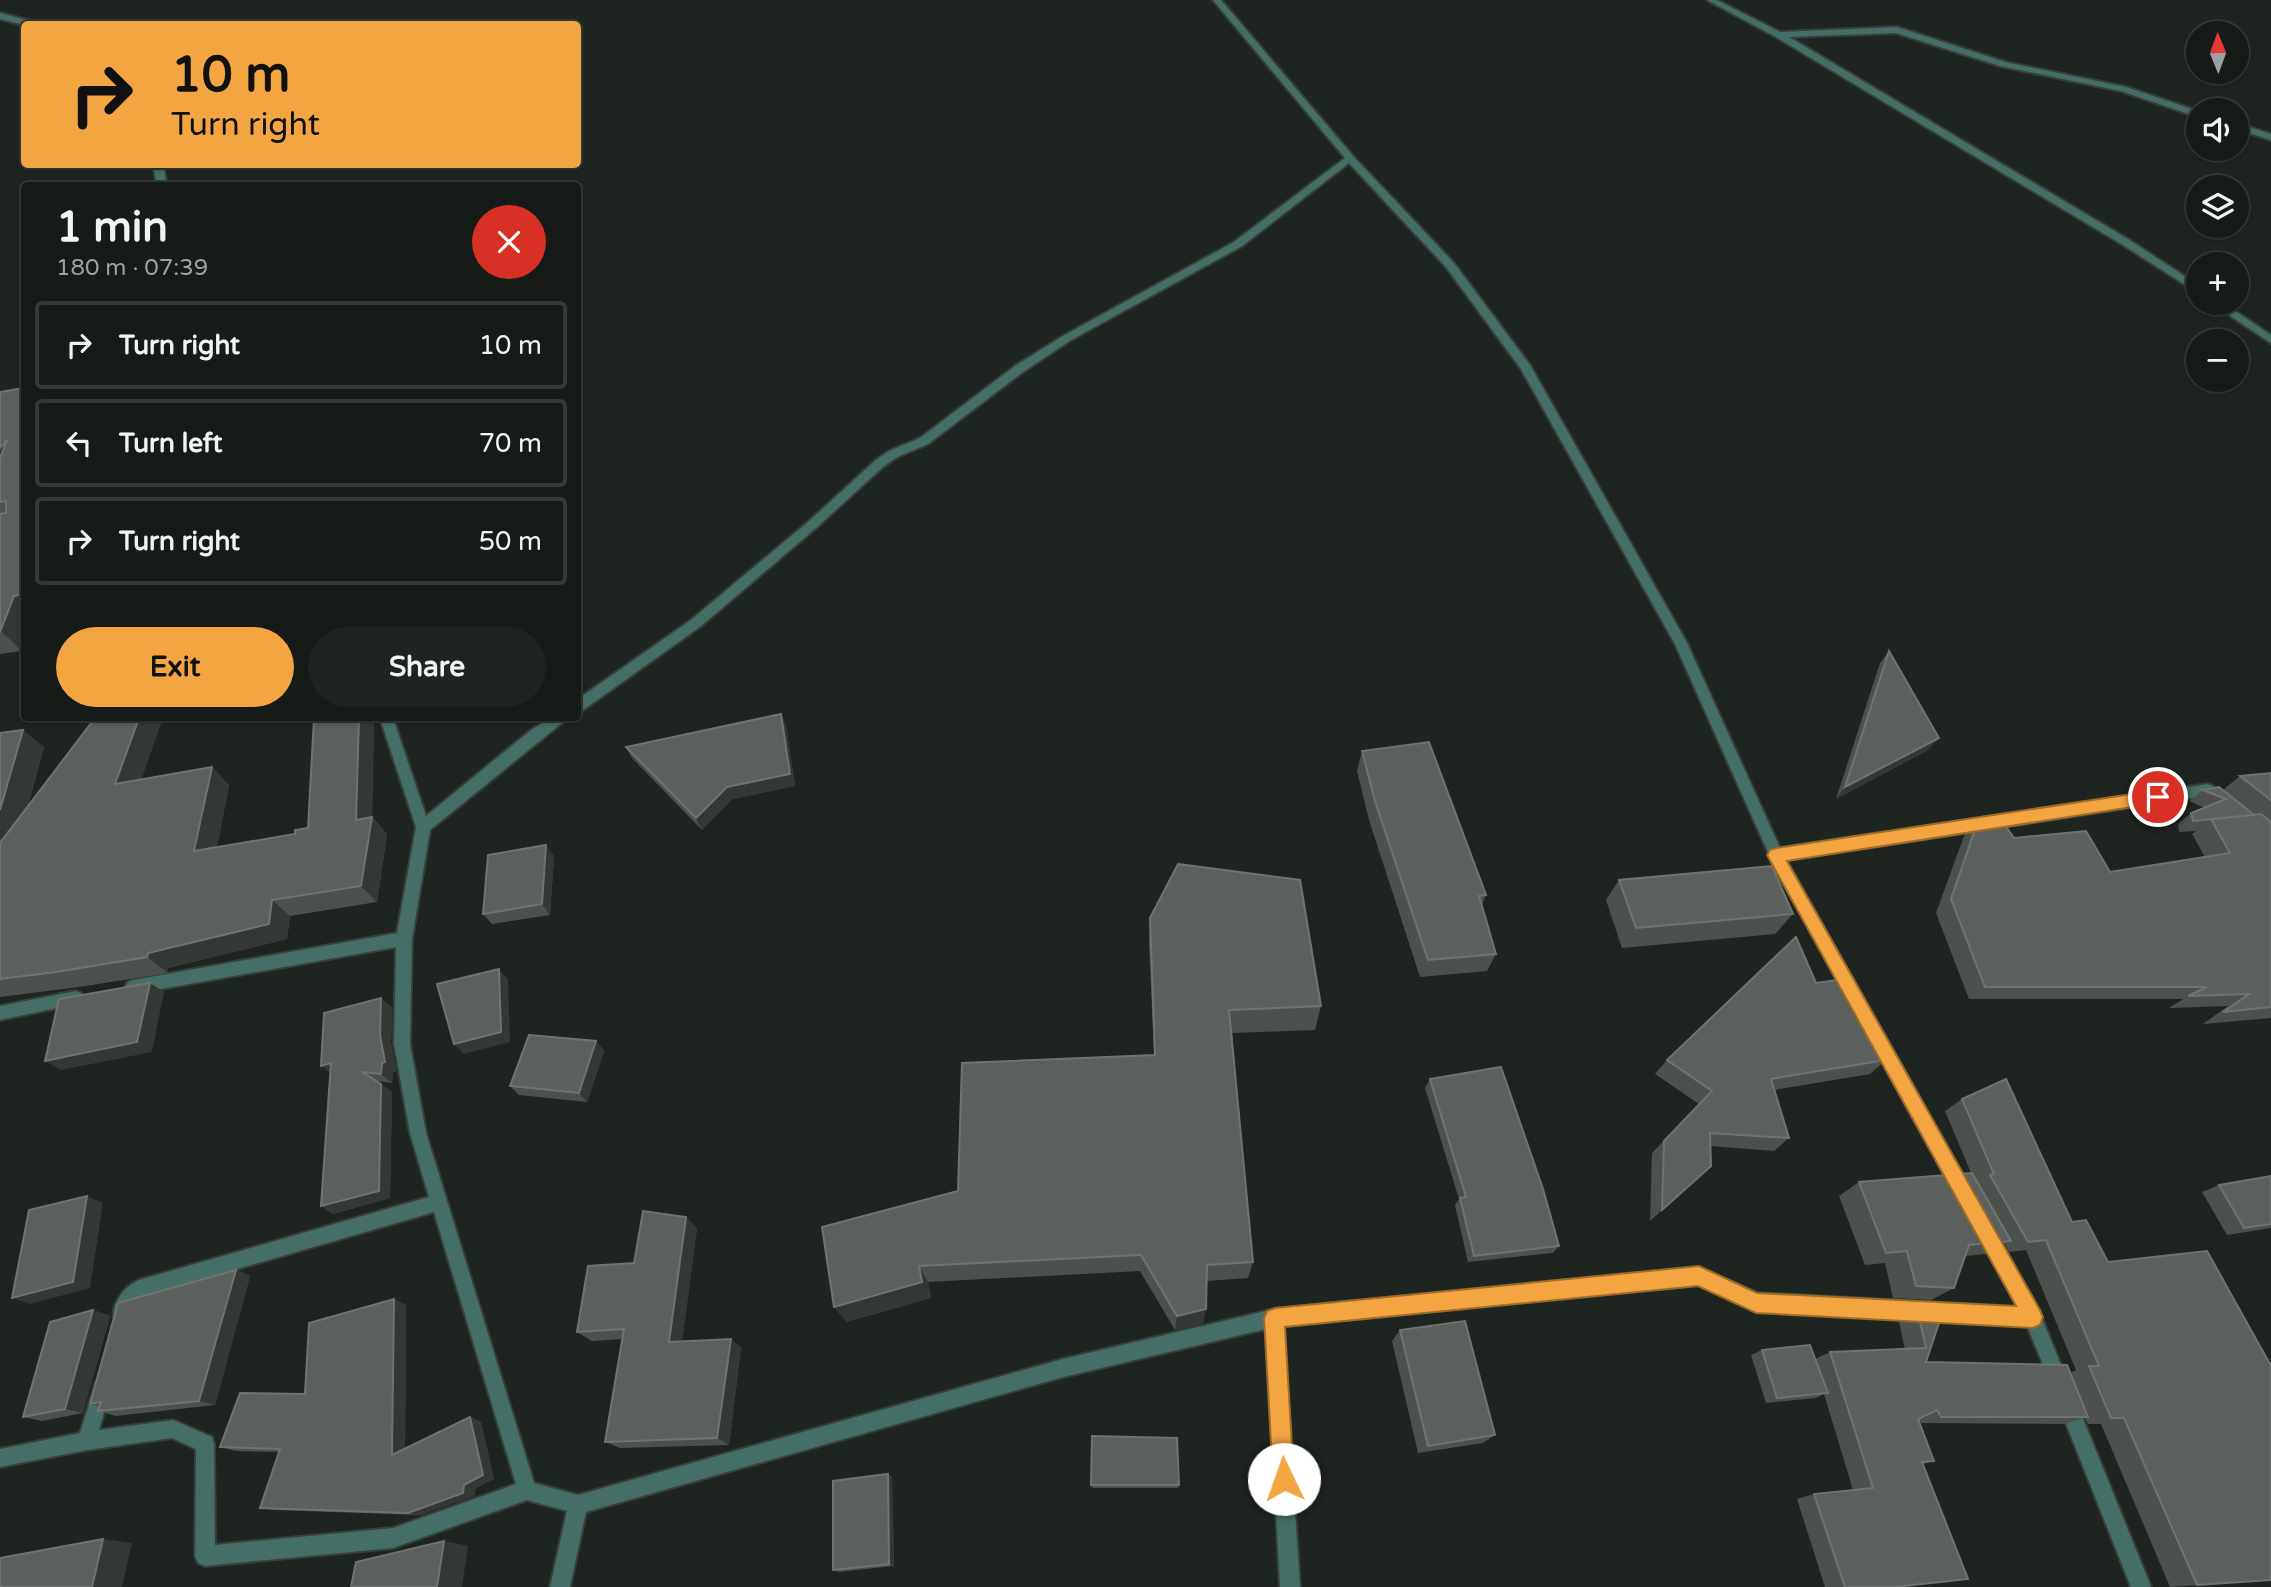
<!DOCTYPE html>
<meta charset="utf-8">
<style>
:root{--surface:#161b18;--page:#1f2421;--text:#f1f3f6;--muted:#9ea1a2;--line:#353937;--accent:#f2a541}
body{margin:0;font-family:"Varela Round",sans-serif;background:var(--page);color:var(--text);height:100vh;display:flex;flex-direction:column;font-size:26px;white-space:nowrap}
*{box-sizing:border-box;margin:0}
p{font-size:23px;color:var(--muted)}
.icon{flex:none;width:38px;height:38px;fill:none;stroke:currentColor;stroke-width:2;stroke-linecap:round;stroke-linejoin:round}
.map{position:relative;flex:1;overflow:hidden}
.drawer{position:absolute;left:21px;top:182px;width:560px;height:539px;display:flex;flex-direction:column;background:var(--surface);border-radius:7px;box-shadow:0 2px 5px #0004,0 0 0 2px var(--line)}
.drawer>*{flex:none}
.top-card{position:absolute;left:21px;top:21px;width:560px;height:147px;border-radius:7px;box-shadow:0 2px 5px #0004,0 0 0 2px var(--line);background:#f2a541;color:#111;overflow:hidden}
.needle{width:46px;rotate:359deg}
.tools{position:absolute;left:2186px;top:21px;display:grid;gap:14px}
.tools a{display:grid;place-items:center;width:63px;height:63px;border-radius:50%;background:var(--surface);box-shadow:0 2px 5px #0004,0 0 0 2px var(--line);font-size:35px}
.pin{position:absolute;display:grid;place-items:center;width:60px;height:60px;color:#fff;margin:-30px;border:4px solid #fff;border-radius:50%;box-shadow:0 2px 7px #0007}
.me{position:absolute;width:77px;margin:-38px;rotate:357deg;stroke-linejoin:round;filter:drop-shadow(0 0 5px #0008)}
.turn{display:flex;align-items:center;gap:24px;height:147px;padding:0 35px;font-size:32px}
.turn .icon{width:91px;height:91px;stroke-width:2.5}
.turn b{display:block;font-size:49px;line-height:60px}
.round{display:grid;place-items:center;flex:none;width:74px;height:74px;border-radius:37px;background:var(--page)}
.summary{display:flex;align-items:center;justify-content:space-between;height:119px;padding:0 35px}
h1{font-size:42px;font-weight:800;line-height:52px}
.action{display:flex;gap:14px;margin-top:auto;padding:14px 35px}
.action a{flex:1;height:80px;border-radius:42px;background:var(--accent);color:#111;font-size:28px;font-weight:800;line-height:80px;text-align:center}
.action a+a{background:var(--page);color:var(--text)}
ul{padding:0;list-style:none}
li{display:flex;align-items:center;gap:21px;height:88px;margin:0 14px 10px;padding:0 21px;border:4px solid var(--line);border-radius:7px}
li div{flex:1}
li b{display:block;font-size:26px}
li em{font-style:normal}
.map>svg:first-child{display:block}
</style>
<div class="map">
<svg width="2271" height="1587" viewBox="0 0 2271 1587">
<rect width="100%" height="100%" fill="#1e2420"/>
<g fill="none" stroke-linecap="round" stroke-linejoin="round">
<defs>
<path id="street" d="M1213,0H1221L1353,156L1454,263L1530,365L1687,643L1780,848L2208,784L2213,786L2223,797L2221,801L2216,803L2205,796L1786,860L1968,1184L1970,1190L1968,1196L1962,1198L1956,1196L1771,859L1675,644L1521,369L1446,267L1349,163L1242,246L1071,340L1023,372L928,444L897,457L884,466L816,528L701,626L583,710L578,711V699L691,620L808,522L876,460L889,451L920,438L1015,366L1063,336L1234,242L1345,158Z
M1707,0H1717L1780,32L1897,27L2005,62L2126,87L2198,111V117L2121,91L2000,66L1896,33L1789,37L2131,241L2198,285V293L2123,245L1776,37Z
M0,13L35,22L36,24L24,25L0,19Z
M2236,123L2271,134V140L2236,129Z
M153,164H163L167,186H157Z
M2211,303H2223L2271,335V343Z
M380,718H393L426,816L531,730L551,718H568L430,830L412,939L410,1044L426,1133L534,1483L578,1495L1063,1359L1274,1309L1699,1267L1757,1293L2018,1307L1977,1232L1980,1226L1986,1223L1992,1226L2039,1311L2067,1380L2064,1386L2058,1389L2052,1386L2027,1326L1756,1311L1699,1285L1283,1326L1300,1587H1280L1266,1329L1063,1377L586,1512L570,1587H550L567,1511L527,1500L393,1548L205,1566L198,1563L195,1556L196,1449L172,1438L87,1450L0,1467V1449L80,1433L96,1382L102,1379L108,1382L111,1388L99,1430L173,1420L212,1437L214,1444L215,1545L393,1528L516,1484L434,1212L144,1296L134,1306L128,1324L122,1327L116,1324C108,1307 123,1287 139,1280L429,1197L410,1133L394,1044L396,947L133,994L128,992L125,987L128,982L133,980L397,933L416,827Z
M76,991L81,993L84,998L81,1003L0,1020V1006Z
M2068,1397L2075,1399L2151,1587H2131L2059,1406L2061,1399Z"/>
</defs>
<!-- street casing -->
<use href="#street" stroke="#383e3a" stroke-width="4"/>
<!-- street -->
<use href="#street" fill="#446f66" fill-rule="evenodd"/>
</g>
<!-- wall -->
<path fill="#4d514d" d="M24,388V645L22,651L0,654V392Z
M1889,651L1928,750L1836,799L1880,663Z
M781,714L786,726L795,786L732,799L702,830L632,758L626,747Z
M314,718H374L372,817L387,834L377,902L290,916L287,939L168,968V973L79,987L0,997V733L44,747L28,806L142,779L212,767L229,785L217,847L295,834L308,828Z
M1362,751L1486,895L1482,905L1496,954L1487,971L1420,977L1369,820L1357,771Z
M2271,773V1018L2203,1024L2228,1006L2169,1008L2183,999H1969L1936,913L1964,836L1978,821L2014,838L2110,872L2205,857L2192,834L2196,831L2179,832L2178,824L2191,813L2205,808L2189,801L2203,790H2223L2240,776Z
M554,856L550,915L492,924L483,914Z
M1619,880L1793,914L1775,934L1622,948L1606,900Z
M1150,918L1321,1006L1315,1030L1232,1033L1253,1262L1248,1278L1207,1281L1206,1309L1203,1323L1175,1330L1140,1271L928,1282L931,1298L846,1322L958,1191L1154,1055L1149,943Z
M1816,983L1886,1060L1870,1074L1774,1090L1789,1138L1774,1151L1710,1146L1711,1166L1650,1221L1652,1153L1699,1104L1655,1074L1667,1060Z
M381,998L392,1008L391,1044L396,1071L393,1072L392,1083L377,1081L392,1092L390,1198L333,1214L321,1206Z
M596,1041L604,1051L587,1102L519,1095L510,1086Z
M1430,1079L1559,1246L1553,1253L1468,1262L1455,1205L1459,1199L1425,1088Z
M1962,1099L2072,1222L2271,1580L2170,1587L2101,1424H2088L2085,1418L2064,1424L1921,1423L1919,1419L1934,1461L1923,1464L1897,1587H1825L1797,1499L1814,1494L1853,1490L1824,1394L1816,1398L1766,1403L1751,1355L1762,1350L1815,1359L1830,1352L1905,1349L1899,1322L1918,1313L1942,1314L1926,1362L2070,1373L2076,1370L2026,1250L2009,1252L2005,1244L1986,1254L1966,1256L1954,1288L1931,1300L1893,1298L1885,1263L1865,1265L1839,1196L1859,1182L1971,1173L1945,1111Z
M2271,1176V1228L2227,1235L2202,1192L2219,1185Z
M697,1228L682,1341L731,1339L741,1348L729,1445L620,1448L605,1442L622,1339L592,1341L577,1332L634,1263Z
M236,1270L250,1276L215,1405L116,1416L98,1411L100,1407L90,1404Z
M394,1299L406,1305L405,1449L470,1417L481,1422L494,1479L476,1488L474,1496L420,1515L275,1510L260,1508L279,1452L236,1451L220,1447L305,1394Z
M93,1310L110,1316L83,1413L42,1421L23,1417Z
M1400,1330L1495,1435L1483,1443L1418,1453L1392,1341Z
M888,1474L892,1477L894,1566L838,1572L833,1570Z
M1091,1485H1179L1178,1488H1092Z"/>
<!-- shaded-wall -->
<path fill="#343834" d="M7,440L0,491V448Z
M24,594V645L22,651L1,631L14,596Z
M781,714L786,726L795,786L732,799L702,830L696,818Z
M139,718H163L134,801L115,784Z
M359,718H374L372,818L387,834L377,902L361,886L356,820Z
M23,730L44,747L8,879L0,874V810Z
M1939,738L1928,750L1836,799L1845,787Z
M212,767L229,785L213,867L194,851Z
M546,845L554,856L550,915L542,904Z
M272,900L290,916L287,939L168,968V973L147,957L148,953Z
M499,969L508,979L510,1042L464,1054L454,1044Z
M150,983L164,992L152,1052L61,1070L45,1061Z
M381,998L392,1008L391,1044L396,1071L393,1072L392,1083L381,1074L380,1035Z
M596,1041L604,1051L587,1102L579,1093Z
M331,1063L333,1075L321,1066Z
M381,1084L392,1092L390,1198L333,1214L321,1206Z
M87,1196L103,1203L90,1288L30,1304L12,1298Z
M686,1217L697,1228L681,1351L669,1342Z
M919,1266L928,1282L931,1298L846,1322L834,1307Z
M236,1270L250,1276L215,1405L199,1401Z
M394,1299L406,1305L405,1459L392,1455Z
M1206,1309L1203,1323L1175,1330L1177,1316Z
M93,1310L110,1316L83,1413L65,1409Z
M731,1339L741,1348L729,1445L717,1438Z
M470,1417L481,1422L494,1479L476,1488L474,1496L420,1515L408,1513Z
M888,1474L892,1477L894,1566L889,1564Z
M103,1539L132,1543L122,1587H92Z
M444,1541L468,1546L462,1587H437Z"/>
<!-- building -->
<path fill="#5c605c" stroke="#707470" stroke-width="2" d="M24,388V594L14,596L0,632V514L6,513V501L0,502V458L7,440L0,448V392Z
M1889,651L1939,738L1845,787Z
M781,714L790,774L727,787L696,818L626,747Z
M95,718H139L115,784L212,767L194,851L295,834V830L308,828L314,718H359L356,820L372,817L361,886L272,900L269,924L148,953L147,957L56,972L0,979V843Z
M23,730L0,810V733Z
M1429,742L1486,895L1479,896L1496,954L1428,960L1375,801L1362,751Z
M2271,773V800L2240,776Z
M2219,787L2254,815L2193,821L2191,813L2226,799L2203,790Z
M2261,814L2271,822V1007L2223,1012L2249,994L2188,996L2207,987H1985L1951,899L1978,821L2000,818L2014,838L2086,831L2110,872L2230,853L2211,819Z
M546,845L542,904L483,914L488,855Z
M1178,864L1300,880L1321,1006L1229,1010L1253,1262L1207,1265L1206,1309L1177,1316L1141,1255L919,1266L922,1282L834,1307L822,1227L958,1191L962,1063L1155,1055L1150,918Z
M1772,866L1793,914L1636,928L1619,880Z
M1796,937L1816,983L1844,979L1886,1060L1771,1079L1789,1138L1710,1133L1711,1166L1662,1210L1664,1141L1712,1091L1667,1060Z
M499,969L501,1032L454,1044L437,984Z
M150,983L137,1042L45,1061L59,999Z
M381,998L380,1035L385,1062L382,1063L381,1074L362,1072L381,1084L379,1191L321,1206L331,1063L321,1066L324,1013Z
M529,1035L596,1041L579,1093L510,1086Z
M1501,1067L1543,1189L1559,1246L1474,1256L1460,1198L1466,1197L1430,1079Z
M2006,1079L2072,1222L2086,1220L2108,1262L2207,1251L2271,1366V1580L2197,1585L2124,1418H2111L2089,1366H2099L2046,1240L2028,1242L1990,1175L1994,1174L1962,1099Z
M1972,1173L2011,1241L1969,1245L1954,1288L1916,1286L1907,1251L1886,1253L1859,1182Z
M2271,1176V1224L2244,1228L2219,1185Z
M87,1196L73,1282L12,1298L29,1210Z
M643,1211L686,1217L669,1342L731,1339L717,1438L605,1442L624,1329L577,1332L588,1266L634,1263Z
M236,1270L199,1401L98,1411L101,1402L90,1404L118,1303Z
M394,1299L392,1455L470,1417L483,1475L464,1485L463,1493L408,1513L260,1508L280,1449L220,1447L240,1393L305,1394L309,1323Z
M93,1310L65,1409L23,1417L50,1322Z
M1918,1313L1942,1314L1926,1362L2067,1365L2088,1417H1941L1937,1410L1918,1419L1934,1461L1922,1462L1968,1579L1895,1587H1845L1814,1494L1873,1488L1830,1352L1926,1348Z
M1465,1321L1495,1435L1428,1446L1400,1330Z
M1810,1345L1828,1393L1777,1398L1762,1350Z
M1092,1436L1177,1438L1179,1485H1091Z
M888,1474L889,1564L833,1570V1481Z
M103,1539L92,1587H0V1558Z
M444,1541L437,1587H351L356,1562Z"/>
<!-- route -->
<path fill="#f2a541" stroke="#9d6b2a" stroke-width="2" d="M2158,790L2164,792L2166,797L2164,801L2158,803L1787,861L2040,1310L2043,1317L2040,1325L2033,1328L1756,1313L1698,1286L1285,1327L1294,1479L1291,1487L1284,1490L1276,1487L1273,1479L1264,1318L1267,1311L1275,1308L1699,1266L1757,1293L2016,1306L1767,855L1770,850L1776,848Z"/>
</svg>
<div class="tools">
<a><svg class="needle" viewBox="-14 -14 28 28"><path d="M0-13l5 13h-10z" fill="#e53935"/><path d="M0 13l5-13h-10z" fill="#9ea1a2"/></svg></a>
<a><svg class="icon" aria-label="sound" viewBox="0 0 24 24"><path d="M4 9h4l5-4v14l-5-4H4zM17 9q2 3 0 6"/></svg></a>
<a><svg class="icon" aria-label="layers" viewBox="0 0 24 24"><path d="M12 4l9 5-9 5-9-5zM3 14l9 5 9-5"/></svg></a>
<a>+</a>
<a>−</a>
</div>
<div class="pin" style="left:2158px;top:797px;background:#d93025"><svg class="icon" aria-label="arrive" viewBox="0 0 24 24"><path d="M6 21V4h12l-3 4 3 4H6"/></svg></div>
<svg class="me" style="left:1284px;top:1479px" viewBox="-20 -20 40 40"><circle r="19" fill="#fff"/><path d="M0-13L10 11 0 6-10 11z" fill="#f2a541"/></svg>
<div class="top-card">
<div class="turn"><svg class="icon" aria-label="right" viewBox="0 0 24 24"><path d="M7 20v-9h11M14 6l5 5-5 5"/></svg><div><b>10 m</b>Turn right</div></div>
</div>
<section class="drawer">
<div class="summary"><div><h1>1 min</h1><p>180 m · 07:39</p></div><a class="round" style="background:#d93025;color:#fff"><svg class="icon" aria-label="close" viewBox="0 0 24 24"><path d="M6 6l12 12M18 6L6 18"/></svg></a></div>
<ul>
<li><svg class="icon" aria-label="right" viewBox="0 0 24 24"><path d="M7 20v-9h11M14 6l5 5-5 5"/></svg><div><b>Turn right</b></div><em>10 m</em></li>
<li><svg class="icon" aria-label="left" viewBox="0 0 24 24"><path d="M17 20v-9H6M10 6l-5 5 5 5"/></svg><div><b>Turn left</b></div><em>70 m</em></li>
<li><svg class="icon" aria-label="right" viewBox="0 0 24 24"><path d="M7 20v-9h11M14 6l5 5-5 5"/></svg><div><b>Turn right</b></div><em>50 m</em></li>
</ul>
<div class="action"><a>Exit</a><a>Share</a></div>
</section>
</div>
